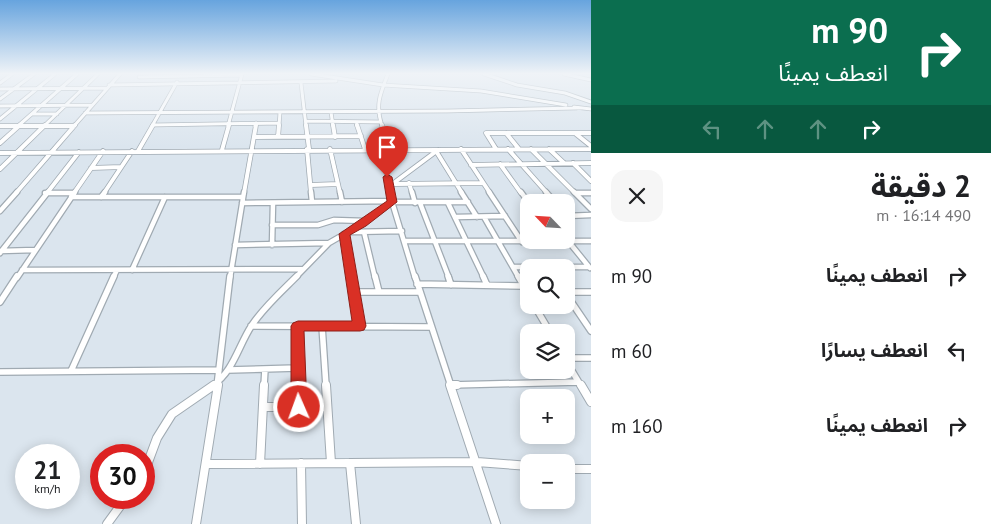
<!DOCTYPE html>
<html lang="ar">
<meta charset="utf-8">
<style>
:root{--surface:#fff;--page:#f6f6f6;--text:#202124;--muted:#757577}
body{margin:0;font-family:"PT Sans","Noto Sans Arabic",sans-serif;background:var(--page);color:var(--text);direction:rtl;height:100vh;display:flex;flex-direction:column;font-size:19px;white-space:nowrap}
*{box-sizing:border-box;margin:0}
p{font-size:16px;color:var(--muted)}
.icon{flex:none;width:28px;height:28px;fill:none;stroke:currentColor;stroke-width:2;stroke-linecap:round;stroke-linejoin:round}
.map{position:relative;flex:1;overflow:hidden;direction:ltr}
.sheet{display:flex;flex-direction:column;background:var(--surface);width:400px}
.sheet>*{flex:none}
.banner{background:#0b6e4f;color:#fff;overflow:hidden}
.needle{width:32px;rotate:295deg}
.buttons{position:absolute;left:520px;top:194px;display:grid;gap:10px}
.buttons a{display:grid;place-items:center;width:55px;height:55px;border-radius:10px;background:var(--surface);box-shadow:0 2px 12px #0003;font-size:25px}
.speed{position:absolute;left:15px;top:444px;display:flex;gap:10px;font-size:25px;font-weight:700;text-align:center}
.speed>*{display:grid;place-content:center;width:65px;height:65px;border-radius:50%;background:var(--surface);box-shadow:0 2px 12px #0003;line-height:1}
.speed small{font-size:12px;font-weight:400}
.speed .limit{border:8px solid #d22;background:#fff;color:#111}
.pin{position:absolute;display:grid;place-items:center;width:42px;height:42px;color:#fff;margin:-51px -21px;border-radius:50% 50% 50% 0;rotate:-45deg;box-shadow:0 0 5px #0007}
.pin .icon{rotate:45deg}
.me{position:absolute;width:55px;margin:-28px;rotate:358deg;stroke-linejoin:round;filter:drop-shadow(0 0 4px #0008)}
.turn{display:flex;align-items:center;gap:18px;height:105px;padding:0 20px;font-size:22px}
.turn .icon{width:65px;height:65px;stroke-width:2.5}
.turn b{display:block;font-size:35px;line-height:42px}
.lanes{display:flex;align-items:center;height:48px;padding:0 20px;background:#0003;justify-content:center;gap:25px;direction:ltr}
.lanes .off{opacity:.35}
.round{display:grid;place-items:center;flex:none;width:52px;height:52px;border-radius:15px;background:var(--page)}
.headline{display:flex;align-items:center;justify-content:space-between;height:85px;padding:0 20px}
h1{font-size:30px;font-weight:700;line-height:38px}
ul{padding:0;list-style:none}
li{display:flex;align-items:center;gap:15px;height:75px;padding:0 20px}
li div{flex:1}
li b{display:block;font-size:19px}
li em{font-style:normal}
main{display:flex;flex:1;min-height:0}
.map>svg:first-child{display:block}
</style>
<main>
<section class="sheet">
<div class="banner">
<div class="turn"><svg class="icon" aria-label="right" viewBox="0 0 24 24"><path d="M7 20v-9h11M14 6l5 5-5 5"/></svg><div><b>90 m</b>انعطف يمينًا</div></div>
<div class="lanes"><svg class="icon off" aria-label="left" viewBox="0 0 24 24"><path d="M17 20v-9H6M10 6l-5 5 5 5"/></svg><svg class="icon off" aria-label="ahead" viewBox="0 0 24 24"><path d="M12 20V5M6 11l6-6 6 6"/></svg><svg class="icon off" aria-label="ahead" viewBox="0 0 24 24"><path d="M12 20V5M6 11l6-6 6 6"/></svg><svg class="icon" aria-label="right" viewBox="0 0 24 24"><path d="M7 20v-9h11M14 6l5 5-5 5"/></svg></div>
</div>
<div class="headline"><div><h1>2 دقيقة</h1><p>490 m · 16:14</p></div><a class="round"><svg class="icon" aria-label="close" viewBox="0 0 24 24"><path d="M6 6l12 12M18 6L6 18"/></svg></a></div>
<ul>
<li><svg class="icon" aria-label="right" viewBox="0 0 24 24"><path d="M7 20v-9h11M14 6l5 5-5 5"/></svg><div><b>انعطف يمينًا</b></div><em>90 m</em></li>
<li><svg class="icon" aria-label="left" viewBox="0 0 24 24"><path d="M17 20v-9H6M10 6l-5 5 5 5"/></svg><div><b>انعطف يسارًا</b></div><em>60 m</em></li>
<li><svg class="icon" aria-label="right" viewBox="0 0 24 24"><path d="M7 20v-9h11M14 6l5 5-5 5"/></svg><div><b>انعطف يمينًا</b></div><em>160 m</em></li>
</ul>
</section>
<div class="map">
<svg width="591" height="524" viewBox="0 0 591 524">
<rect width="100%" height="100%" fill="#dbe5ee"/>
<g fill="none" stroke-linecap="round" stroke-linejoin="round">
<defs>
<path id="minor-far4" d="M311,74L383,85L481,91L566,105
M484,74L517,85L565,93L591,102
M564,74L591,80
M139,77L241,75
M0,83L12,74
M301,83L306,126
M109,85L336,81
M0,89L107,88
M0,99L34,74
M0,106L92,105
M574,107L591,109
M331,112L333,126
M85,113L448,111L577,108
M33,114H57
M0,119L55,74
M306,121L381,122
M356,122L357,126
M153,125L279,123
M0,126H74
M18,126L77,74
M44,126L98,74
M74,126L120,74
M152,126L177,82
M228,126L242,74
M255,126L256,123
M279,126L280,112
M382,126C375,105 380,94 388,74"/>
<path id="minor-far3" d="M306,125L309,149
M333,125L335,137
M357,125L365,149
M382,125L390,149
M0,126H74
M506,133L519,149
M576,134L591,146
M255,137L361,136
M278,137L279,125
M0,143L20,125
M307,149L311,193
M330,149L340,193
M383,149L389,190
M461,149L490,193
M496,149L486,133H591
M508,149L547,193
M531,149L575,193
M549,149L564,163
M222,150L229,125
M138,151L153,125
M436,151L462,193
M0,153L591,149
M573,163L591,181
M500,164L521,193
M471,165L591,163
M91,168L121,167
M0,169L45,125
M409,183L412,193
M394,184L483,183
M311,185L338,184
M16,193L75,125
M47,193L79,152
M74,193L103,151
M104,193L132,151
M244,193L256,125
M390,193L391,185L438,150"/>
<path id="minor-far2" d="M311,192L312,202
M340,192L342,202
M389,192L415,278
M412,192L415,203
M461,192L477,217
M489,192L522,242
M521,192L529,203
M546,192L555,202
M574,192L591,209
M45,193H74
M576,193H591
M71,197H243
M101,197L105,192
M242,203L392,201
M420,203L449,278
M448,203L484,278
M0,211L17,192
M566,216L591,215
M456,217L505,216
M484,217L519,278
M272,225H318L334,220L366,221
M350,232L402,231
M364,232L375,278
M344,234L351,278
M405,241H591
M568,241L590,268
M235,245L329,243
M272,245L273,203
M0,251L35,250
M0,253L48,192
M513,267H589
M22,270L303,269
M132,270L165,197
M17,278L75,192
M113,278L117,270
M230,278L244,192
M295,278L329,243L362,224L392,202H468"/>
<path id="minor-far1" d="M351,276L359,326
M375,276L379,292
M415,276L451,386
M448,276L451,285
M483,276L487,285
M518,276L529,295
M417,284L523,286
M354,292H420
M566,292H591
M566,294L591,331
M0,302L17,276
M534,305L550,332
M251,326L431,327
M298,326L299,386
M322,326L326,386
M566,358H591
M566,361L581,386
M228,370L297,368
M71,371L114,276
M0,372L219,370
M451,385L578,382
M212,386C234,371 238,346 252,325C264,307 281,292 297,276
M217,386L230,276
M264,386L265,369"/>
<path id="minor" d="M299,385V407
M326,385L331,463
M450,385L496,524
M451,385H457
M581,385L591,402
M265,407H327
M301,463L302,524
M350,463L356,524
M206,464L477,462L529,466
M260,464L264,385
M566,469H591
M144,473L157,438L172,414L214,385
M107,524L126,498
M196,524L218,385"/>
</defs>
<!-- minor-far4 casing -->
<use href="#minor-far4" stroke="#a0aab2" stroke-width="4.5"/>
<!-- minor-far3 casing -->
<use href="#minor-far3" stroke="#a0aab2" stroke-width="5.5"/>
<!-- minor-far2 casing -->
<use href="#minor-far2" stroke="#a0aab2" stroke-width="7"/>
<!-- minor-far1 casing -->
<use href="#minor-far1" stroke="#a0aab2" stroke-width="8"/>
<!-- minor casing -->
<use href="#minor" stroke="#a0aab2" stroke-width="10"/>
<!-- minor-far4 -->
<use href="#minor-far4" stroke="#fff" stroke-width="3"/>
<!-- minor-far3 -->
<use href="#minor-far3" stroke="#fff" stroke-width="4"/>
<!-- minor-far2 -->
<use href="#minor-far2" stroke="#fff" stroke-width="4.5"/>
<!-- minor-far1 -->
<use href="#minor-far1" stroke="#fff" stroke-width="5.5"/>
<!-- minor -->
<use href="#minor" stroke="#fff" stroke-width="8"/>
</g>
<!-- sky -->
<linearGradient id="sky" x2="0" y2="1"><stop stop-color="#67a4de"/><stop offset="0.5" stop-color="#eff3f7"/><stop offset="1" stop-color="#eff3f7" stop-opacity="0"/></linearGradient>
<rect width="591" height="147" fill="url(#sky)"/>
<!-- route -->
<path fill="#d93025" stroke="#8d1f18" d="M387,174L392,177L397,202L366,226L350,235L366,326L364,330L360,331H304L307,407L304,412L299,414L293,412L291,407V326L293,323L298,321H352L339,234L387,201L383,177Z"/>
</svg>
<div class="buttons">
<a><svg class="needle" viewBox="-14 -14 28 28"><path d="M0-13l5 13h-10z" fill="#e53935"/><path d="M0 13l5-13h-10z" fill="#757577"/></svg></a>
<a><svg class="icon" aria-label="search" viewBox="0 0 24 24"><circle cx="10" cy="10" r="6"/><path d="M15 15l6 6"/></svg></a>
<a><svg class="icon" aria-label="layers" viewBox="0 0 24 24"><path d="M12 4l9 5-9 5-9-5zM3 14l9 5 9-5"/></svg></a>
<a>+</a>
<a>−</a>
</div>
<div class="speed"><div>21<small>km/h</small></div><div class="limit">30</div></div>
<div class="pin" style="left:387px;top:177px;background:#d93025"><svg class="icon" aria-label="arrive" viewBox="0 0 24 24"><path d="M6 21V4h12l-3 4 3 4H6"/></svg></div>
<svg class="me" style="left:299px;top:407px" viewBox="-20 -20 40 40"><circle r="17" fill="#d93025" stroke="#fff" stroke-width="3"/><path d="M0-11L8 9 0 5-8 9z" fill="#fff"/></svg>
</div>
</main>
